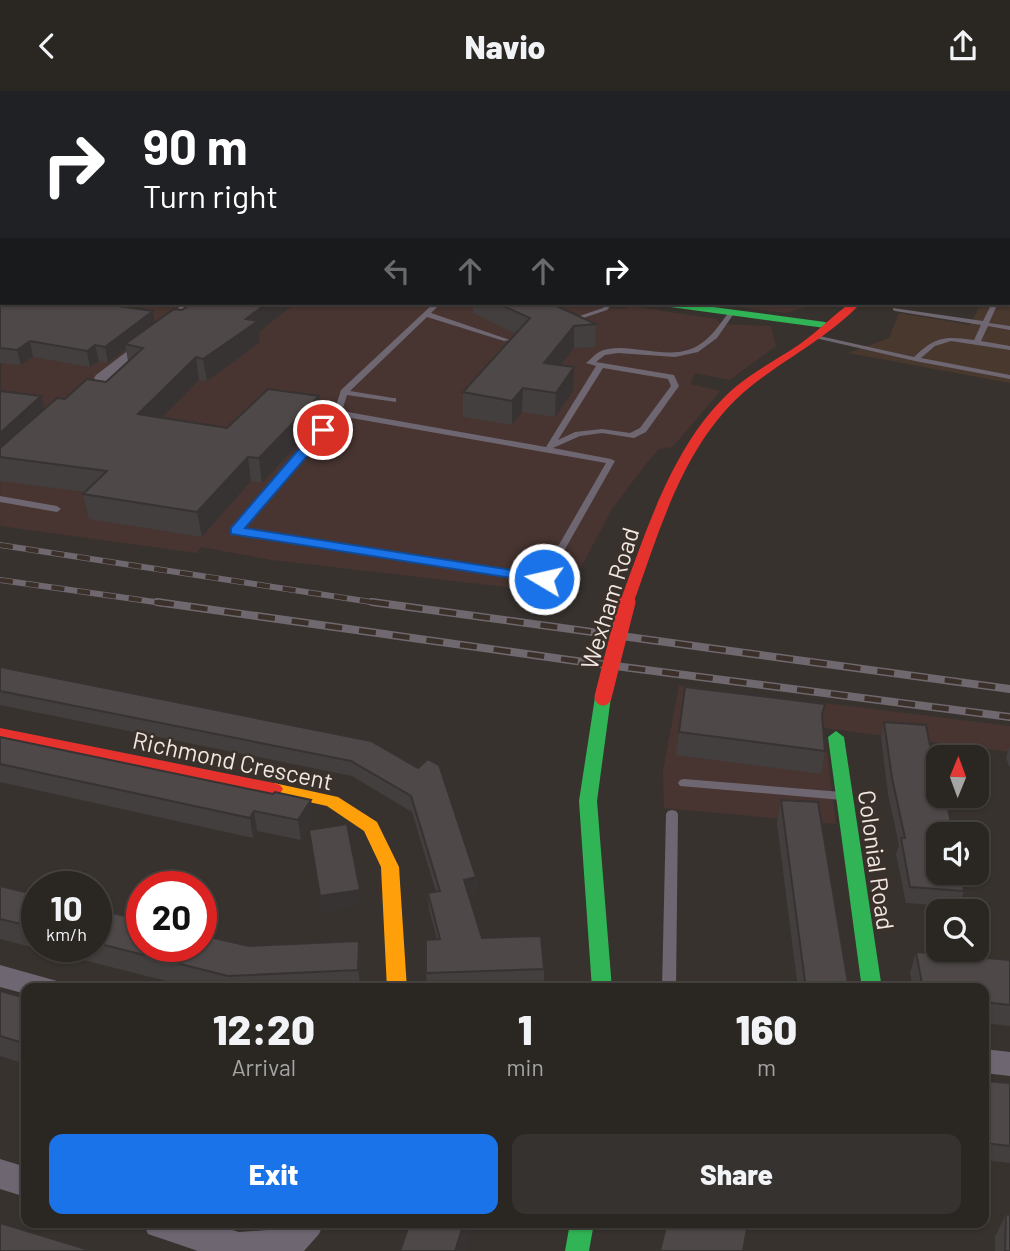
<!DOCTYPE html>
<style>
:root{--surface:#2a2622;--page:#36322f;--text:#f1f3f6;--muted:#a5a5a5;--line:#464340;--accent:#1a73e8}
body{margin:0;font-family:Barlow,sans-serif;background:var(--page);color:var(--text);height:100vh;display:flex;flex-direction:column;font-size:26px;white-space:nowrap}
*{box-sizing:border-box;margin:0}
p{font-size:23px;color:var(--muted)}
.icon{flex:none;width:38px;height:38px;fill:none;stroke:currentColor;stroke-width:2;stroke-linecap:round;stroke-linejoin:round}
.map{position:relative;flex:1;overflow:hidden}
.side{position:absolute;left:21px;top:892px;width:968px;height:245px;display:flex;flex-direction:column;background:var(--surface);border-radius:14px;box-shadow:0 2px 5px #0004,0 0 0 2px var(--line)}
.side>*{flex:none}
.hud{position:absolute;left:0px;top:0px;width:1012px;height:214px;box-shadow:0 2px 5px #0004,0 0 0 2px var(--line);background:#202124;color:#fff;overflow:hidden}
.needle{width:46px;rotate:1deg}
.fabs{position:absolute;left:926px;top:654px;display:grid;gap:14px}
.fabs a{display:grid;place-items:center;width:63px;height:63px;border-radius:14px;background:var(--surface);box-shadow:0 2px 5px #0004,0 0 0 2px var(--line);font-size:35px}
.speed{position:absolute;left:21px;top:780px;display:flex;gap:14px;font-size:35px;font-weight:700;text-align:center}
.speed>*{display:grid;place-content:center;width:91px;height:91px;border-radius:50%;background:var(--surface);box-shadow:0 2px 5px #0004,0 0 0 2px var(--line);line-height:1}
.speed small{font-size:18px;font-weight:400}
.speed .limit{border:10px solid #d22;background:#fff;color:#111}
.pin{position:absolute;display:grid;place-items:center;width:60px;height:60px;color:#fff;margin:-30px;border:4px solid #fff;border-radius:50%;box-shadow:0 2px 7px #0007}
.me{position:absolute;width:77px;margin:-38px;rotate:279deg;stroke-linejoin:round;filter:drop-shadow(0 0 5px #0008)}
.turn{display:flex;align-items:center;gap:24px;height:147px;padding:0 28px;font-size:32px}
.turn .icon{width:91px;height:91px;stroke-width:2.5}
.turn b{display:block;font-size:49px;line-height:60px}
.lanes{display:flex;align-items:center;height:66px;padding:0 28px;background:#0003;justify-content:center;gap:35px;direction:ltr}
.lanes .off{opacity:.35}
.eta{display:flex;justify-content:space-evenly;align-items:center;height:119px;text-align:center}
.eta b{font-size:42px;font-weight:800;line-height:49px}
.button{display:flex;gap:14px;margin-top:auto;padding:14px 28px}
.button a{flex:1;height:80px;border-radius:14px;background:var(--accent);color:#fff;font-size:28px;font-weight:800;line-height:80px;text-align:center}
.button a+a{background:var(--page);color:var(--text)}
header{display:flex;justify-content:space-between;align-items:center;height:91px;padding:0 28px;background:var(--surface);font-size:32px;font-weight:800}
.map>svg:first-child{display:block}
</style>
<header><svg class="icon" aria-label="back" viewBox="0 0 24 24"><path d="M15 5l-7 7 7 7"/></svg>Navio<svg class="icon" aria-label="share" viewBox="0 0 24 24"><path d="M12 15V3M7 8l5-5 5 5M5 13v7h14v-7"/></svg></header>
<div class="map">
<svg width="1010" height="1160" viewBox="0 0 1010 1160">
<rect width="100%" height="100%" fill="#38322e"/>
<!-- built -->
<path fill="#48382e" d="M1010,139V292L848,262L889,247L899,222L970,234L981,212H1010Z"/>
<!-- industrial -->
<path fill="#483531" d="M2,135V212H598L601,216L624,218L630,215L717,228L720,233L771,235L776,255L730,289L695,282L690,293L720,300L673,356L659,358L646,373L612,418L567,503L272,469L201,456L197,462L0,435Z
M706,212H817L786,222Z
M679,594L1010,635V661L824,637L836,733L664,717L663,680Z"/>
<!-- education -->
<path fill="#45372c" d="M508,0H1010L523,2Z"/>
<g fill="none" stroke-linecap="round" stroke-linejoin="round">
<!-- canal -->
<path fill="#1e83b4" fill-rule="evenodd" d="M455,0H481L482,2H456Z"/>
<!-- path -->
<path stroke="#6f696f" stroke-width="2" stroke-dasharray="2 2.5" stroke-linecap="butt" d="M421,0L435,2"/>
<!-- lane -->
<path fill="#6e6671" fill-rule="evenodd" d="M874,0H878L877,2H873Z
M434,212H441L431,222L510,249L504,250L427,226L350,300L393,307H396V311L347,304L342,320L546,356L596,275L586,272C590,269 594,264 599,261C623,249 662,269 691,258C709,251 719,234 730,220L735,221L717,247L698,261L675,266L618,262L605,264L596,271L674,284L679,295L646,341L634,347L602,342L580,345L553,357L611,368L615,370L547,490L544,491L233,442L231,440L233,438L334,321L341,299ZM603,277L668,288L671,295L640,337L630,342L602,338L575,341L558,349ZM340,325L606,372L541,485L242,438Z
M607,212H613L607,219L568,232L565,230L603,217Z
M992,212H998L989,232L1010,235V239L988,235L981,250L1010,255V259L951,250L935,255L921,267L1010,284V288L915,270L811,246L815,244L914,266C936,245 945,245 974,249L981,234L895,220L893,219V217L983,230Z
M0,405L57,415L61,418L57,421L0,411Z
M684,688L842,701L846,702L848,705L846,708L842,709L680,695L678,692L680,689Z
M672,719L676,720L678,723L676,898H662L666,723L668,720Z"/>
<!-- street -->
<path fill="#6e6671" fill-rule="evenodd" d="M0,124H2V130H0Z
M182,212H196L181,233L106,290H96L94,287L96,284L171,227Z
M0,874L57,890L61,898H26V903L0,896Z
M984,958L1010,961V985L984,982Z
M0,1068L26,1076V1106L0,1098Z
M143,1132H210L239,1141L281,1138L286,1132H324L319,1143L304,1160H198L148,1143Z"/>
<!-- fast -->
<path fill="#30b455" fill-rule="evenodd" d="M658,212H683L825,231L830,234L825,237L663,215Z
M603,601L611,606L597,710L612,898H592L579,710L595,606Z
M836,640L844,646L882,898H862L828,646Z
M570,1132H594L589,1160H565Z"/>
<!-- slow -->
<path fill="#ff9f0a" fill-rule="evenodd" d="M274,692L338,706L377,731L399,776L407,898H387L381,776L364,740L327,715L268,702L265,698L268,694Z"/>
<!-- jam -->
<path fill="#e5322d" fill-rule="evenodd" d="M850,212H861C829,246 786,267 750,296C687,347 662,431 636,505L629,509L624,508L622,505C649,433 674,351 733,298C754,280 778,268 800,253C818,240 833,225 850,212Z
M0,637L274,692L280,694L283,698L280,702L274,704L0,647Z"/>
<defs>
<path id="rail-far1" d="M0,454L384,513
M0,489L169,513"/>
<path id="rail" d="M157,511L569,569L1010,626
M372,511L1010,598"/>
</defs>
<!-- rail-far1 casing -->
<use href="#rail-far1" stroke="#6f686f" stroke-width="6"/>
<!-- rail casing -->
<use href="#rail" stroke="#6f686f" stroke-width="8"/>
<!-- rail-far1 -->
<use href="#rail-far1" stroke="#3c312a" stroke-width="4.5" stroke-dasharray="13" stroke-linecap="butt"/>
<!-- rail -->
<use href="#rail" stroke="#3c312a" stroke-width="5" stroke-dasharray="17" stroke-linecap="butt"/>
<!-- jam-bridge-far1 -->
<path stroke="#e5322d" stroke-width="13" d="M627,513L629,505"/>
<!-- jam-bridge -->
<path stroke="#e5322d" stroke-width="17" d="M603,606L627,511"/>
</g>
<!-- wall -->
<path fill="#433f3e" d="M0,0L2,2V56H0V31L1,30V26H0Z
M220,0H357L372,2H221Z
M698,0H759L698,2Z
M0,167L149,212L139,218L155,232L182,219L192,212H296L259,241L260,251L207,290L199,289L162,327L227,337L319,305L322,328L262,392L251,390L202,446L89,428L83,403L85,401L0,390V300L41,305L44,318L106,291L128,270L126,258L108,272L99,270L90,276L33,266L21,274L0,272Z
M473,212H550L596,233L595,256L574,257L560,274L573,300L555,326L522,321L512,334L463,326V301L516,243L473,222Z
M787,212H811L805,214Z
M0,576L371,650L476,786L477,802L468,804L482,847L544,878V894L427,897L426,882L437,848L429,818L428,802L436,801L412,721L352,685L0,614Z
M822,628L825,660L821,683L676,664L679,641Z
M884,631L937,695L953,740L952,744H938L964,800L959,816L906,812L896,763L899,754L888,703L881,646Z
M0,646L273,703L311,709L313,729L301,749L257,740L253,747L0,691Z
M1010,655V677L1006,667Z
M781,709L849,898H798L777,732Z
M0,795L37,804V856H96V818L249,855L359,850L361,872V898H198L0,848Z
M916,861L1010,869V935L984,932V898H913L910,882Z
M0,900L26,907V973L0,965Z
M984,990L1010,992V1072L984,1069Z
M1006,1123L1010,1160H995V1146Z"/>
<!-- shaded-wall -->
<path fill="#373332" d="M123,212H149L121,230L119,215Z
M267,212H296L259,241L260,251L207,290L203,268L246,228Z
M153,220L155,236L125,253L126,258L108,272L105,256Z
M574,235V257L543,295L544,272Z
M30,250L33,266L21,274L17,259Z
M95,254L99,270L90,276L87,260Z
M196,266L199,289L143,346L138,323Z
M574,276L573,300L555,326L556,302Z
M523,297L522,321L512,334V310Z
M41,305L47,328L0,366V342Z
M319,305L322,328L262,392L259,367Z
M248,366L251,390L202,446L197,421Z
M311,709L313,729L301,749L298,729Z
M254,720L257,740L253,747L250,727Z
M476,786L477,802L464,804V789Z
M360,799L361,815L322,822L320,805Z
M359,850L361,872V898L358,879Z
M464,1132H475L466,1160H455Z"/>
<!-- building -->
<path fill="#4e4948" stroke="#373332" stroke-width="2" d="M0,0H42L54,2H2V15L0,8Z
M239,0H357L372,2H235Z
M2,17V45H0L1,26H0V18Z
M2,166V212H123L119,215L153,220L105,256L95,254L87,260L30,250L17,259L0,257V167Z
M192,212H267L246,228L258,230L203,268L196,266L138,323L227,337L268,298L319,305L259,367L248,366L197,421L83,403L107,380L0,366V357L57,307L65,308L87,288L106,291L143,257L125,253L174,218L182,219Z
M497,212H550L596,233L574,235L544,272L574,276L556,302L523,297L512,310L463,301L530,227Z
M0,300L41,305L0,342Z
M0,576L371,650L418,677L428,668L439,674L476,786L464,789L482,847L541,845L544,878L426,882V849L440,848L428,802L440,800L411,705L351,670L0,600Z
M685,596L825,613L822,623L825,660L679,641Z
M884,631L926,634L938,695V705H945L953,740H950L951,744H938V782H960L964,800L910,796L901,747H905L892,687Z
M0,646L273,703L275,701L311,709L298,729L254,720L250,727L0,673Z
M781,709L818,711L849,898H806Z
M347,733L360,799L320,805L309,739Z
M0,795L37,804V837L0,828Z
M96,818L142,829V856H201V844L249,855L359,850L358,879L228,885L96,852Z
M916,861L1010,869V914L984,911V898H923Z
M0,900L26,907V953L0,945Z
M984,990L1010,992V1055L984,1052Z
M1006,1123L1010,1124V1160H1005Z
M0,1132L89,1159V1160H0Z
M410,1132H464L455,1160H400Z
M667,1132H748L743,1160H660Z"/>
<!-- route -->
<path fill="#1a73e8" stroke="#114b97" stroke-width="2" d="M323,335L329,339L327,342L245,437L544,484L551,488L544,492L231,443V437L318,336Z"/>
<g text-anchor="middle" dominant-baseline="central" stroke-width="5" stroke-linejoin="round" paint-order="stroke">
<!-- street labels -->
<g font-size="24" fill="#efe8e3" stroke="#3c312a">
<text transform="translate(609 507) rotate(-73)">Wexham Road</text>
<text transform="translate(233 669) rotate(12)">Richmond Crescent</text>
<text transform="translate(877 769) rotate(82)">Colonial Road</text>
</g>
</g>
</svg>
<div class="fabs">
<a><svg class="needle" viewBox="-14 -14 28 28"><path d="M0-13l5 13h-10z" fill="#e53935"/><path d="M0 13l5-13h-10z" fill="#a5a5a5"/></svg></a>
<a><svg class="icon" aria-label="sound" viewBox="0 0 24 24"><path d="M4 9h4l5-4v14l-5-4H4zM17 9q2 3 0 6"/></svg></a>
<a><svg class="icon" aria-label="search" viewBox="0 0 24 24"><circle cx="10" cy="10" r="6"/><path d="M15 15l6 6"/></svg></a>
</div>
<div class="speed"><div>10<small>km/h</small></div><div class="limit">20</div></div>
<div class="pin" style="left:323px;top:339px;background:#d93025"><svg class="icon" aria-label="arrive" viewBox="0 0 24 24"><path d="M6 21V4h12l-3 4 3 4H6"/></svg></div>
<svg class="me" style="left:544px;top:488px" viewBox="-20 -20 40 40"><circle r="17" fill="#1a73e8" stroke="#fff" stroke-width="3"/><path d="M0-11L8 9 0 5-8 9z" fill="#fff"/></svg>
<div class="hud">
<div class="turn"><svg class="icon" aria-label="right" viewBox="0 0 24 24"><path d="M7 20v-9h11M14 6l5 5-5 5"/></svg><div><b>90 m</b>Turn right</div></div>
<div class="lanes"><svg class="icon off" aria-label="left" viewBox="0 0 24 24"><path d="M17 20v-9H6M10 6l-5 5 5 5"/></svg><svg class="icon off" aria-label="ahead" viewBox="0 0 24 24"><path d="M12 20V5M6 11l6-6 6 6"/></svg><svg class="icon off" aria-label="ahead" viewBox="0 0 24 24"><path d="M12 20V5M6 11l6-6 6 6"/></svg><svg class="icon" aria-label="right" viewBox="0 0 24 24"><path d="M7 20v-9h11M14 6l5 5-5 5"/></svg></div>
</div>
<section class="side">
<div class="eta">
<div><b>12:20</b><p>Arrival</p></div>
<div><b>1</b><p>min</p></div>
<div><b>160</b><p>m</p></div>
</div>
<div class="button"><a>Exit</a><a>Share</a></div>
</section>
</div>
